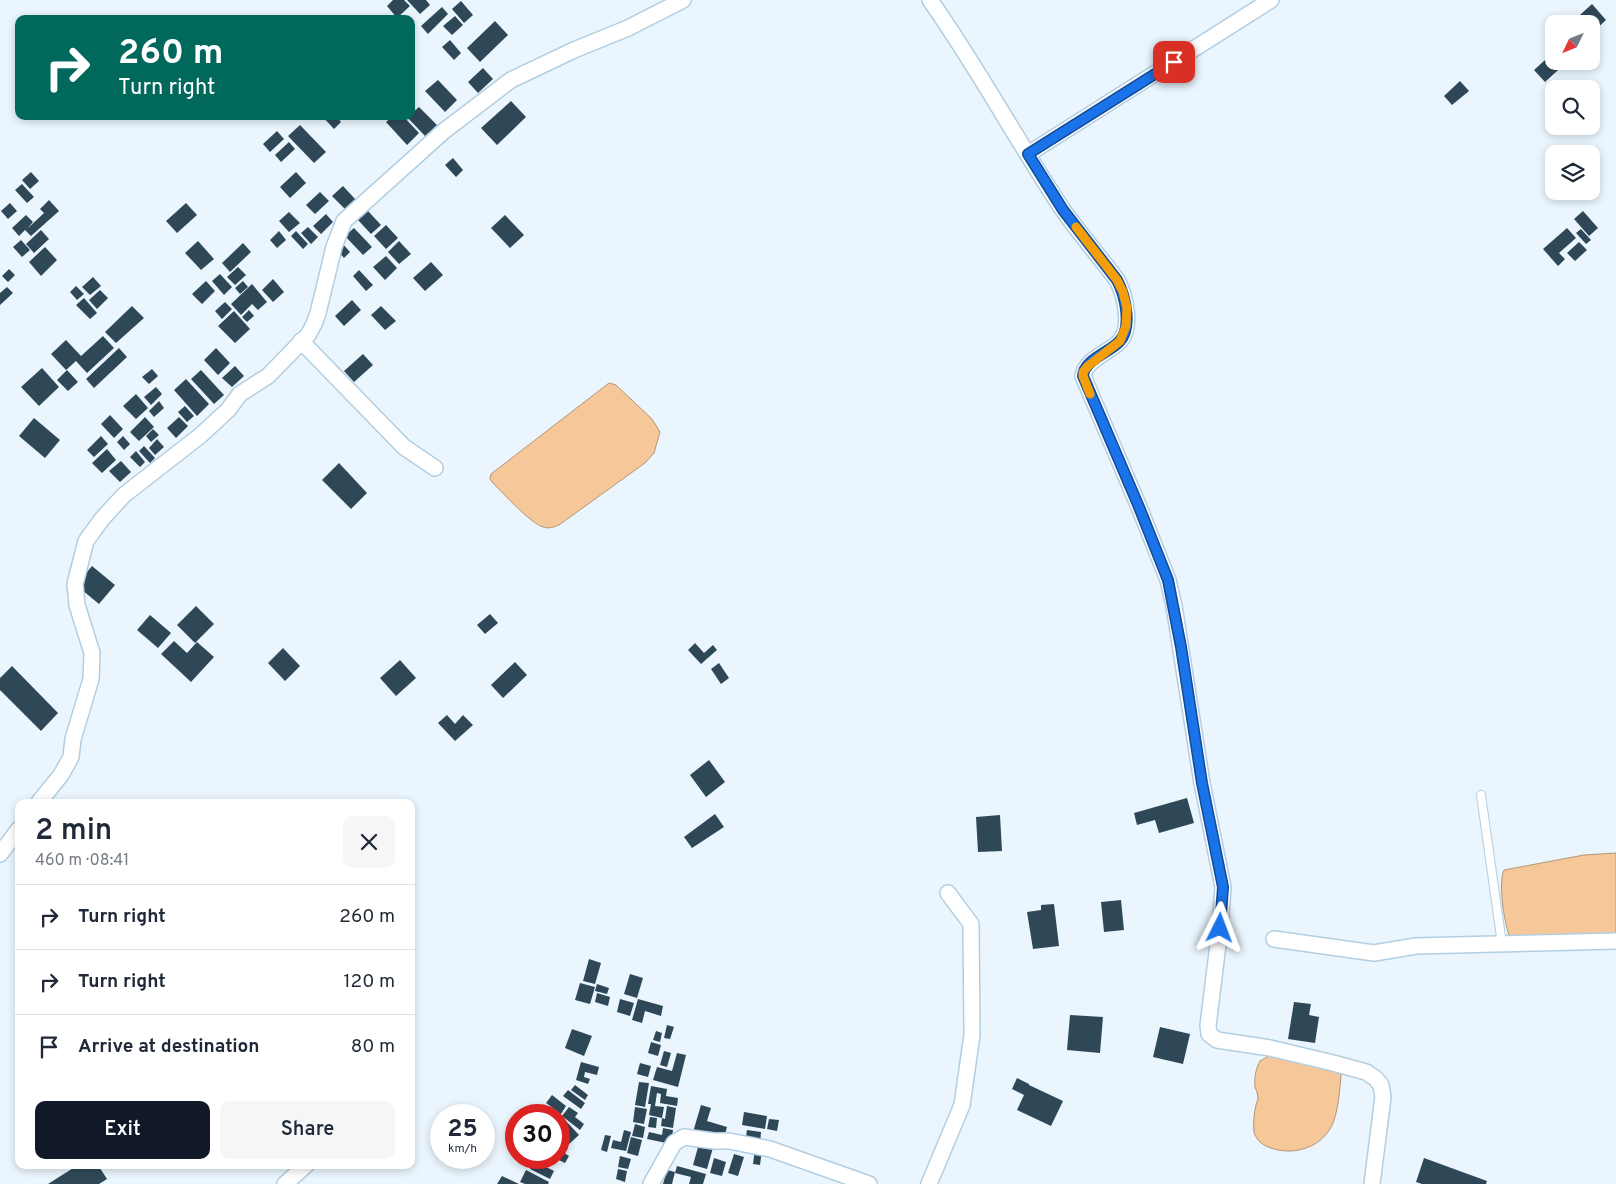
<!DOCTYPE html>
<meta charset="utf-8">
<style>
:root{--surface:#fff;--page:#f6f6f7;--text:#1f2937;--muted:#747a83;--line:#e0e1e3;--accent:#111827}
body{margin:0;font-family:Overpass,sans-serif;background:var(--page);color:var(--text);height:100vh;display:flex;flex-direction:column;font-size:19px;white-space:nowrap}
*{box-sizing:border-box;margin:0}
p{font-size:16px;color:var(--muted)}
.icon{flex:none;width:28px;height:28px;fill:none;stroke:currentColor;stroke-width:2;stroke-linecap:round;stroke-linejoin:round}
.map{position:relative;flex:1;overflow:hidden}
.details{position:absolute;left:15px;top:799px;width:400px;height:370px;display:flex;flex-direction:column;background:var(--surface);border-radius:10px;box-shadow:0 2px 8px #0003}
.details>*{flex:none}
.top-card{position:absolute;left:15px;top:15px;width:400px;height:105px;border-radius:10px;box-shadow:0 2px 8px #0003;background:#00695c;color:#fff;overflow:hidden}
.needle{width:32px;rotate:227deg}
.controls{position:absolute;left:1545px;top:15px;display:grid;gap:10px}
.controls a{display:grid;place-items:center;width:55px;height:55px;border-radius:10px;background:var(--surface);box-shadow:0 2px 8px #0003;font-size:25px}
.speed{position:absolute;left:430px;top:1104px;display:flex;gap:10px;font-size:25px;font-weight:700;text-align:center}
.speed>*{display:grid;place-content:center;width:65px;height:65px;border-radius:50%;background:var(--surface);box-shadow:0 2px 8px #0003;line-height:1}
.speed small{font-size:12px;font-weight:400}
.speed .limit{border:8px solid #d22;background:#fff;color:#111}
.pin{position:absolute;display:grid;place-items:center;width:42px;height:42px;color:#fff;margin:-21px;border-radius:10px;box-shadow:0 2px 8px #0006}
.me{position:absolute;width:55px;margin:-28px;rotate:3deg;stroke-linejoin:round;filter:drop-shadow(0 0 4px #0008)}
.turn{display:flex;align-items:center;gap:18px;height:105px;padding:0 20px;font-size:22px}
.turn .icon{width:65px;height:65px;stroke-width:2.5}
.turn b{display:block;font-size:35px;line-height:42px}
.round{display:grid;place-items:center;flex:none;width:52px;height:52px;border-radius:10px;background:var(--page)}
.head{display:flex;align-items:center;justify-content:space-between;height:85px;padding:0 20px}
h1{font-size:30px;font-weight:600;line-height:38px}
.button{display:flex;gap:10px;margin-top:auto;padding:10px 20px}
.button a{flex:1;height:58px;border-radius:10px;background:var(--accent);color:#fff;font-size:20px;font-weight:600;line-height:58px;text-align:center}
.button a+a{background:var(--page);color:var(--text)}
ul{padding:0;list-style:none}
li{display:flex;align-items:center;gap:15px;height:65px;padding:0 20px;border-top:1px solid var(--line)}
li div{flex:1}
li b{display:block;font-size:19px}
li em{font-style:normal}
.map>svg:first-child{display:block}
</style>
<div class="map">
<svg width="1616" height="1184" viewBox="0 0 1616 1184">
<rect width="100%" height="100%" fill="#eaf5fd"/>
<!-- water -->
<path fill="#f6c798" stroke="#b39677" d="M609,383L616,385L652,419L660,432L654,453L645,463L559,525C553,527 550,529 543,527C530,523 503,493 492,482L490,479L491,474Z
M1616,853V936L1511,937L1509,935C1504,921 1498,883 1504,870L1584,855Z
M1269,1056L1284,1058L1341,1073C1340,1089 1338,1120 1328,1132C1314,1151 1287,1156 1266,1146C1260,1143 1256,1139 1254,1132C1253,1123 1254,1113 1256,1105C1256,1103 1258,1100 1258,1098C1258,1094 1256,1090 1255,1087C1254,1078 1256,1068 1260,1061Z"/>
<!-- building -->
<path fill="#2f4858" d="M393,0H404L410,6L397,18L387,6Z
M407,0H426L430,5L420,14Z
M461,1L473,15L464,23L452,9Z
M1592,4L1606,20L1591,34V24H1570Z
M442,7L448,14L428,34L421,26Z
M455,16L463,25L452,35L443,26Z
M495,21L508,35L480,62L467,48Z
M450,40L461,53L454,60L442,47Z
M1554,52V61H1568L1545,82L1534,70Z
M483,68L493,79L478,93L468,82Z
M438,80L457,100L445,112L425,91Z
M1460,81L1469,91L1452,105L1444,96Z
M511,101L526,117L497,145L481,128Z
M419,107L437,125L425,136L407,117L411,116V114Z
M322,116H336L341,122L334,129Z
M393,116H403L419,133L407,145L386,122Z
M300,125L326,152L314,163L288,136Z
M277,131L284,139L270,152L263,144Z
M289,142L295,149L281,162L275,155Z
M453,158L463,170L456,177L445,165Z
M31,172L39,181L30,189L22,180Z
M296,172L306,183L290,198L280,187Z
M22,184L34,197L27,203L15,190Z
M343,186L356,200L346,210L332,196Z
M320,192L329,201L315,214L306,205Z
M49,200L59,211L31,236L25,230L19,236L12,228L26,215L33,222L27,229L44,213L40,209Z
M10,203L17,211L8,219L1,211Z
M186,203L197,215L177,233L166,221Z
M368,211L381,225L371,234L358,220Z
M1583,211L1598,228L1589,236L1574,219Z
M289,212L300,223L289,232L279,221Z
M326,214L333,222L321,234L313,226Z
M505,215L524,235L510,248L491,228Z
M386,225L398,238L386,249L374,236Z
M308,227L318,237L311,244L301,233Z
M354,228L372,247L363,255L345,236Z
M1567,228L1576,238L1559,253L1565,259L1558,266L1543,249Z
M1581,229L1591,240L1586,244L1576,233Z
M41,230L49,239L34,253L26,244Z
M279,231L286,240L277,248L270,240Z
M296,231L308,244L303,249L291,236Z
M21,240L30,250L22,257L13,247Z
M198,241L214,259L201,270L185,253Z
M399,241L411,254L399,264L388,252Z
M341,242L350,252L344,258L335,248Z
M1579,242L1587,250L1575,261L1567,253Z
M243,243L251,252L230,272L222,263Z
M45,247L57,260L41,276L29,262Z
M386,256L397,268L385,280L373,267Z
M431,262L443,275L425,291L413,278Z
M238,267L246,275L235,285L227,277Z
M9,269L15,275L8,282L2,276Z
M359,270L373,285L366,291L353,276Z
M220,274L232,287L224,295L212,281Z
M93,277L101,286L90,295L82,287Z
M273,279L284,292L273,302L262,290Z
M206,281L215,291L202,304L192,294Z
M243,281L248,287L240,294L235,288Z
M252,284L267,302L258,310L252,304L241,315L231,304Z
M76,286L84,294L77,300L70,292Z
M7,287L13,293L0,305V293Z
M100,290L108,298L97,309L89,300Z
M84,298L97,313L90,319L76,305Z
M352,300L361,310L344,326L335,316Z
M225,302L232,309L222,319L215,311Z
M132,306L144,318L116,343L105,332Z
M381,306L396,321L385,330L371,315Z
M249,310L254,316L247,322L242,317Z
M234,311L250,329L235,343L218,326Z
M103,336L114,348L87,373L76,361L66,370L51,354L66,340L81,356Z
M119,348L127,357L94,388L86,379Z
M216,348L230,363L218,375L204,360Z
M363,354L373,365L354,382L344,371Z
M235,366L244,376L232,387L222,378Z
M42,368L59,387L39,406L21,387Z
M152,369L158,376L149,384L142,377Z
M67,370L78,382L68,391L57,380Z
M201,370L224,395L214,404L191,379Z
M186,379L209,404L197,416L174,390Z
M156,387L162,394L151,405L144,397Z
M136,394L148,408L136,419L123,406Z
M159,401L164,408L154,417L149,411Z
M185,406L194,416L187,422L178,412Z
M110,415L123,429L114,438L101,424Z
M145,417L154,427L139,441L130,432Z
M179,417L188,426L176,438L167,428Z
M34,418L60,440L45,458L19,436Z
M153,429L159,435L151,442L146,436Z
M101,436L108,444L94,457L87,450Z
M123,436L130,444L124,450L117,442Z
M157,439L164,447L155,455L149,448Z
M144,446L155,458L150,463L139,451Z
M107,449L116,460L102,473L92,463Z
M136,451L145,462L140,467L130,457Z
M121,461L131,472L120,482L109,471Z
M339,463L367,493L351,509L322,480Z
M92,566L115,585L99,604L76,585Z
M196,606L214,624L195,643L177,625Z
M490,614L498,623L485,634L477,625Z
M150,615L171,633L158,648L137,630Z
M174,641L187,653L197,642L214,657L191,682L161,654Z
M695,643L704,653L713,645L717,650L701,664L688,650Z
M283,648L300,666L285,681L268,663Z
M400,660L416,678L396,696L380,678Z
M515,662L527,675L503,698L491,685Z
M719,663L729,678L721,684L711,669Z
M12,666L58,713L41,731L0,690V678Z
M447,715L455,724L463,715L473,725L455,741L438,723Z
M709,760L725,782L706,797L690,775Z
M1187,798L1194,823L1159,833L1155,820L1137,825L1134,813Z
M715,814L724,827L692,848L684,837Z
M1000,815L1002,851L978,852L976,817Z
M1121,900L1124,930L1104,932L1101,902Z
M1054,904L1059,946L1033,949L1027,912L1041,910V905Z
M589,959L601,963L595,984L583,981Z
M630,974L643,978L637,998L624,994Z
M580,983L595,987L590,1004L575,1000Z
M597,984L609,988L607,994L595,991Z
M597,993L610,997L608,1006L595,1002Z
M620,999L634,1003L630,1016L617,1012Z
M638,999L663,1006L661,1016L645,1011L642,1023L632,1020Z
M1294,1002L1311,1004L1309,1015L1319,1017L1315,1043L1288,1039Z
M1070,1015L1103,1017L1100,1053L1067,1050Z
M667,1025L674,1027L670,1039L664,1038Z
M1160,1027L1190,1034L1183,1064L1153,1057Z
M572,1029L592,1036L584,1056L565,1048Z
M656,1031L662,1033L660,1042L653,1040Z
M651,1042L661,1045L658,1056L648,1053Z
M664,1051L671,1053L667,1067L660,1065Z
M677,1053L686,1055L678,1087L653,1080L657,1067L672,1071Z
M581,1062L599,1067L597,1075L585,1072L584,1077L590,1079L588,1084L576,1080Z
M640,1063L651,1066L648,1077L637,1074Z
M1017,1078L1029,1084V1085L1063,1101L1051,1126L1017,1110L1024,1095L1012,1089Z
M639,1082L649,1083L645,1107L635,1105Z
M575,1085L588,1095L585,1100L571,1090Z
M651,1086L667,1089L666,1096L678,1098L677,1106L660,1103L661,1094L657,1093L655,1106L664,1107L662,1118L649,1115L651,1104H648Z
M568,1090L585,1103L581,1109L563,1096Z
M552,1095L566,1106L561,1114L546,1103Z
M701,1105L711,1108L707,1121L727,1127L723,1141L693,1132Z
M667,1106L676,1108L673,1128L661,1126L662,1118L665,1119Z
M569,1107L578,1113L575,1117L584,1124L580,1130L562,1116Z
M635,1107L647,1109L644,1124L633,1122Z
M744,1112L767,1116L765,1129L742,1125Z
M650,1117L657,1118L656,1128L648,1127Z
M769,1119L779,1120L777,1131L767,1129Z
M565,1120L579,1135L568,1145L559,1136V1126Z
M635,1124L645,1127L643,1138L632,1136Z
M663,1128L673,1130L671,1144L647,1139L649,1132L662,1135Z
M624,1130L631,1132L626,1151L611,1148L613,1140L621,1142Z
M747,1130L761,1132L760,1145L745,1143Z
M605,1135L611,1136L607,1152L601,1150Z
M631,1137L642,1140L638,1156L627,1153Z
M700,1140L714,1144L707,1169L693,1165Z
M755,1149L762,1150L760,1165L753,1164Z
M559,1150L569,1156L565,1163L555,1158H559Z
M734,1154L744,1157L738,1176L728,1173Z
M620,1156L631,1159L628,1169L618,1167Z
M714,1158L726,1162L722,1176L710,1173Z
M1424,1158L1487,1181L1486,1184H1422L1416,1182Z
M534,1161L554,1171L550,1179L530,1169Z
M78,1165H98L107,1179L99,1184H48Z
M677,1166L706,1174L703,1184H689L691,1177L675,1173Z
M618,1169L627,1171L625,1182L616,1179Z
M526,1170L549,1182L548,1184H525L520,1182Z
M667,1170L675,1172L672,1184H663Z
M502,1176L519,1184H497Z"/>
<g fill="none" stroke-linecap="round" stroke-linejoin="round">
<defs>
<path id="lane" d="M1481,795L1502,944"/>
<path id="street" d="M930,0C978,68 1017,141 1063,210C1080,234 1099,256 1117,280C1125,295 1133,328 1119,342C1108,353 1085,360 1083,376L1139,507L1168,580L1174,606L1202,783L1223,887L1220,928L1208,1026L1209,1034L1217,1040L1270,1048L1333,1063L1366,1072L1375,1078L1381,1085L1383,1097L1372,1184
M1028,154L1271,0
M301,341L404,447L435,468
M39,802L61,775L71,757L73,739L91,679L92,653L77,605L75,584L86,541L102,519L124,495L201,435L228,410L240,394L268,376L308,335L314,324L318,313L334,247L344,221L444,131L511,80L574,50L628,28L683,0
M0,854L19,829
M1274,939L1374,953L1416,946L1616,941
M285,1184L306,1165
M651,1184L674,1143L684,1137L714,1141H729L770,1149L869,1184
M929,1184L962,1105L972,1035L971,924L948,893"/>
</defs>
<!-- lane casing -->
<use href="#lane" stroke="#b2cee2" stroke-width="10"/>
<!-- street casing -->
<use href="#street" stroke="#b2cee2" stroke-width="18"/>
<!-- lane -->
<use href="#lane" stroke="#fff" stroke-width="8"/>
<!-- street -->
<use href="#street" stroke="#fff" stroke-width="15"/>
</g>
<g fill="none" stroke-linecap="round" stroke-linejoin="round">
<defs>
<path id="route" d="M1174,62L1028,154L1063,210L1117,280C1125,295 1133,328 1119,342C1108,353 1084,360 1083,376L1139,507L1168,580L1181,647L1202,783L1223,887L1220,928"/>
</defs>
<!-- route casing -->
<use href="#route" stroke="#114b97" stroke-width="12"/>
<!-- route -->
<use href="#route" stroke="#1a73e8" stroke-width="9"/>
<!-- slow -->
<path stroke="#f59e0b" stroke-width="9" d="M1076,227L1117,280L1123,292L1127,308L1126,326L1120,341L1088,366L1083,372V376L1090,394"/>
</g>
</svg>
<div class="controls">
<a><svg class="needle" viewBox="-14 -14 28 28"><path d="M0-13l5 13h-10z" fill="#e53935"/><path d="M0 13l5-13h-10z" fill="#747a83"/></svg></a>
<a><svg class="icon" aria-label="search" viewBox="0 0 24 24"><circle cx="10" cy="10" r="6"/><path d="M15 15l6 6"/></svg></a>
<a><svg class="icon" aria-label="layers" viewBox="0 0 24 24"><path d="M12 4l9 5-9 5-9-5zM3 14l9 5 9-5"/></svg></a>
</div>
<div class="speed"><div>25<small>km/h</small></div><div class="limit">30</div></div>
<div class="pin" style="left:1174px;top:62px;background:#d93025"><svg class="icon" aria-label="arrive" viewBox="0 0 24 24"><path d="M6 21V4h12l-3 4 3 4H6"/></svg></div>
<svg class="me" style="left:1220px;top:928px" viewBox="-20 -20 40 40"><path d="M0-17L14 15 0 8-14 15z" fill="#1a73e8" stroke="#fff" stroke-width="4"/></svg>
<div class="top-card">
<div class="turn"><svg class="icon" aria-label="right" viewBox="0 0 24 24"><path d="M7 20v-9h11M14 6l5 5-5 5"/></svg><div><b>260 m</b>Turn right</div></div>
</div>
<section class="details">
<div class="head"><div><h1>2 min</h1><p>460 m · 08:41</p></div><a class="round"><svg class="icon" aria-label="close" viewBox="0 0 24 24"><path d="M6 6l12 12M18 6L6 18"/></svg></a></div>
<ul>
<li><svg class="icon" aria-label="right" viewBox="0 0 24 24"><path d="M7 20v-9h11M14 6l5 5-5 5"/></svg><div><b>Turn right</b></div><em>260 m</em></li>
<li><svg class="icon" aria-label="right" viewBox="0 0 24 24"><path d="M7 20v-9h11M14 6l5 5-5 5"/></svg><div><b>Turn right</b></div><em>120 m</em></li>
<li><svg class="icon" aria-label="arrive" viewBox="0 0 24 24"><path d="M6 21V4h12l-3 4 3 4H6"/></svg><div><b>Arrive at destination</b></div><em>80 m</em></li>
</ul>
<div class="button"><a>Exit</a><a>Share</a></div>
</section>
</div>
